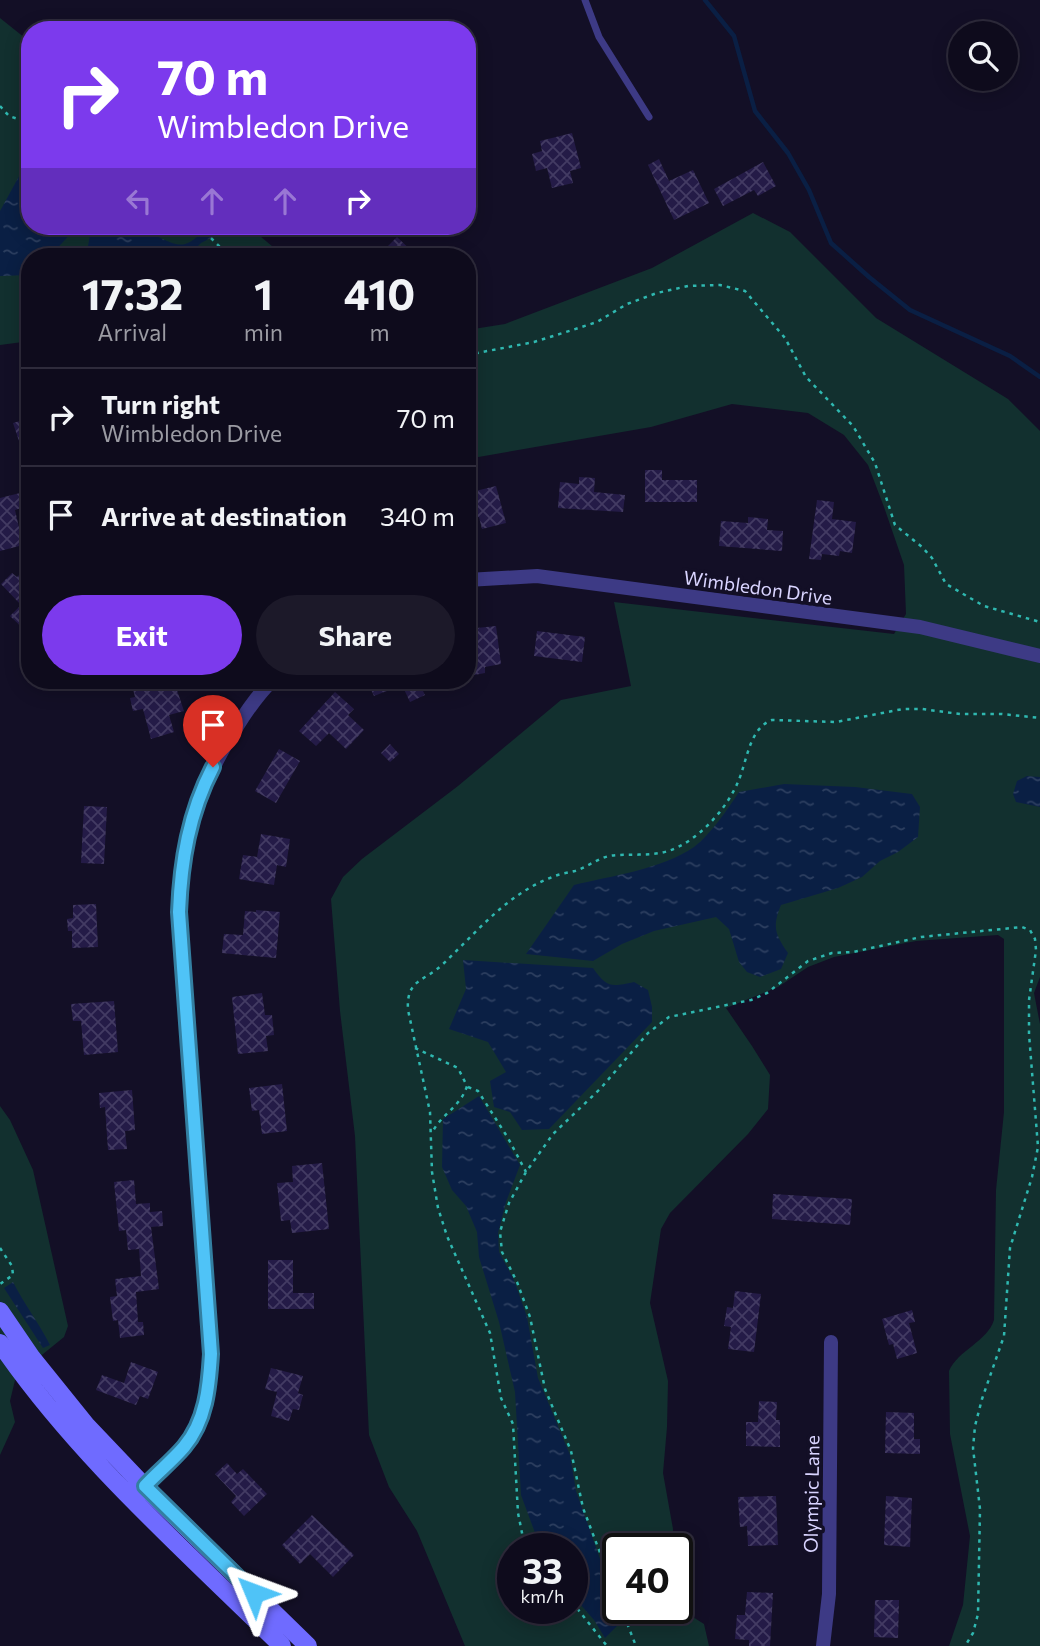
<!DOCTYPE html>
<style>
:root{--surface:#0e0b1c;--page:#1c1929;--text:#f1f3f6;--muted:#9b9ba3;--line:#2e2b3b;--accent:#7c3aed}
body{margin:0;font-family:Commissioner,sans-serif;background:var(--page);color:var(--text);height:100vh;display:flex;flex-direction:column;font-size:26px;white-space:nowrap}
*{box-sizing:border-box;margin:0}
p{font-size:23px;color:var(--muted)}
.icon{flex:none;width:38px;height:38px;fill:none;stroke:currentColor;stroke-width:2;stroke-linecap:round;stroke-linejoin:round}
.map{position:relative;flex:1;overflow:hidden}
.drawer{position:absolute;left:21px;top:248px;width:455px;height:441px;display:flex;flex-direction:column;background:var(--surface);border-radius:28px;box-shadow:0 4px 18px #0003,0 0 0 2px var(--line)}
.drawer>*{flex:none}
.guide{position:absolute;left:21px;top:21px;width:455px;height:214px;border-radius:28px;box-shadow:0 4px 18px #0003,0 0 0 2px var(--line);background:#7c3aed;color:#fff;overflow:hidden}
.fabs{position:absolute;left:948px;top:21px;display:grid;gap:14px}
.fabs a{display:grid;place-items:center;width:70px;height:70px;border-radius:50%;background:var(--surface);box-shadow:0 4px 18px #0003,0 0 0 2px var(--line);font-size:35px}
.speed{position:absolute;left:497px;top:1533px;display:flex;gap:14px;font-size:35px;font-weight:700;text-align:center}
.speed>*{display:grid;place-content:center;width:91px;height:91px;border-radius:50%;background:var(--surface);box-shadow:0 4px 18px #0003,0 0 0 2px var(--line);line-height:1}
.speed small{font-size:18px;font-weight:400}
.speed .limit{border:4px solid #111;border-radius:10px;background:#fff;color:#111}
.pin{position:absolute;display:grid;place-items:center;width:60px;height:60px;color:#fff;margin:-72px -30px;border-radius:50% 50% 50% 0;rotate:-45deg;box-shadow:0 0 7px #0007}
.pin .icon{rotate:45deg}
.me{position:absolute;width:77px;margin:-38px;rotate:314deg;stroke-linejoin:round;filter:drop-shadow(0 0 5px #0008)}
.turn{display:flex;align-items:center;gap:24px;height:147px;padding:0 21px;font-size:32px}
.turn .icon{width:91px;height:91px;stroke-width:2.5}
.turn b{display:block;font-size:49px;line-height:60px}
.lanes{display:flex;align-items:center;height:66px;padding:0 21px;background:#0003;justify-content:center;gap:35px;direction:ltr}
.lanes .off{opacity:.35}
.eta{display:flex;justify-content:space-evenly;align-items:center;height:119px;text-align:center}
.eta b{font-size:42px;font-weight:700;line-height:49px}
.cta{display:flex;gap:14px;margin-top:auto;padding:14px 21px}
.cta a{flex:1;height:80px;border-radius:42px;background:var(--accent);color:#fff;font-size:28px;font-weight:700;line-height:80px;text-align:center}
.cta a+a{background:var(--page);color:var(--text)}
ul{padding:0;list-style:none}
li{display:flex;align-items:center;gap:21px;height:98px;padding:0 21px;border-top:2px solid var(--line)}
li div{flex:1}
li b{display:block;font-size:26px}
li em{font-style:normal}
.map>svg:first-child{display:block}
</style>
<div class="map">
<svg width="1040" height="1646" viewBox="0 0 1040 1646">
<defs>
<pattern id="water-ripples" width="26" height="14" patternUnits="userSpaceOnUse" patternTransform="scale(1.75)"><rect width="26" height="14" fill="#0a1f44"/><path d="M2 4q2-2 4 0t4 0M15 11q2-2 4 0t4 0" fill="none" stroke="#2d3f60"/></pattern>
<pattern id="building-cross-hatch" width="8" height="8" patternUnits="userSpaceOnUse" patternTransform="scale(1.75)"><rect width="8" height="8" fill="#241b47"/><path d="M0 0l8 8M0 8l8-8" fill="none" stroke="#433b63"/></pattern>
</defs>
<rect width="100%" height="100%" fill="#130f26"/>
<!-- grass -->
<path fill="#12302f" fill-rule="evenodd" d="M0,18L30,42V226H248L285,257H30V341L0,345Z
M753,213L790,232L876,318L1008,399L1040,431V977L1034,993L1040,1024V1646H949L963,1605L970,1536L950,1434L949,1371C958,1350 987,1342 994,1320L996,1190L1004,1112V939L998,935L916,941L834,957L808,967L778,987L726,1008L752,1046L770,1075L768,1109L748,1134L670,1213L661,1229L650,1303L668,1381L667,1427L663,1473L673,1529L672,1549H618V1608H677V1602L685,1612L704,1624L709,1646H465L417,1531L389,1487L369,1435L355,1136L340,1011L331,899L343,877L362,859L458,786L561,700L631,686L614,602L894,634L906,614L904,565L884,507L868,465L844,435L808,413L732,404L651,427L467,459V330L505,324L652,268ZM513,1549H572V1608H513Z
M0,1106L10,1120L33,1170L68,1326L64,1337L16,1376L10,1401L15,1422L0,1455Z"/>
<!-- water -->
<path fill="url(#water-ripples)" d="M30,168V226H78L49,257H30V275L0,276V211L23,169Z
M225,226H234L201,243L193,251L192,257H86L90,235L103,227C120,231 137,230 153,235C163,238 175,247 185,244C193,242 200,233 209,229L211,232Z
M1027,776L1040,777V807L1016,802L1013,794L1017,781Z
M784,784L855,787L912,794L920,807L918,837L898,852L880,861L862,877L838,888L781,905C772,927 775,934 788,953L781,969L760,977L747,972L739,962L729,929L716,917L654,931L622,944L593,961L526,954L574,885C611,876 662,869 694,847C710,835 728,809 739,792Z
M463,960L593,968C607,988 611,987 634,982L648,990L652,1007V1022L549,1129L522,1130L510,1112L494,1107L490,1081L506,1072L488,1042L449,1029L466,989Z
M479,1096L520,1165L506,1202L498,1233L499,1252L514,1280L527,1317L538,1378L570,1455L576,1491L622,1621L605,1638L594,1620L572,1595V1549H541L521,1495L515,1392L499,1322L479,1257L477,1232L466,1206L452,1190L442,1167L443,1119Z
M13,1282C24,1304 39,1323 50,1345L43,1348L4,1288Z"/>
<g fill="none" stroke-linecap="round" stroke-linejoin="round">
<!-- stream -->
<path stroke="#0a1f44" stroke-width="4.5" d="M705,0L734,36L755,111L788,153L809,190L831,243L869,277L910,310L1010,356L1040,377"/>
</g>
<!-- building -->
<path fill="url(#building-cross-hatch)" d="M572,133L581,168L570,171L573,183L552,188L547,168L536,171L532,154L542,151L540,141Z
M659,159L669,181L693,170L709,203L674,220L648,165Z
M763,162L776,186L758,196L754,190L723,206L714,189Z
M397,237L418,257H377Z
M30,418V437L19,441L13,423Z
M645,470H662V480H697V502H645Z
M579,477L595,478L594,492L625,495L623,512L558,508L560,482L579,484Z
M496,486L506,523L482,529L479,517L467,520V493Z
M24,492L28,506L15,510L23,545L0,551V498Z
M817,500L834,502L832,519L856,522L852,553L840,551L839,556L822,554L821,560L809,559Z
M748,517L768,519L767,530L783,531L782,551L719,546L721,521L748,523Z
M30,565V635L10,616L21,605L1,584L12,573L17,577Z
M496,626L501,664L485,667V673L469,676L467,629Z
M537,631L585,637L582,662L534,656Z
M149,681H174L184,711L169,715L174,732L151,739L143,709L133,711L130,698L135,697L132,685Z
M367,681H418L425,695L410,702L402,685L374,696Z
M335,692L354,709L348,715L364,730L346,749L329,733L316,746L299,731Z
M390,744L399,754L390,762L381,753Z
M279,749L300,761L276,803L255,791Z
M84,806L107,807L104,864L81,863Z
M261,834L290,839L286,867L277,865L274,885L239,879L243,855L257,857Z
M96,904L98,947L72,948V931H68L67,919L73,918V905Z
M256,910L280,912L276,958L222,953L224,934L243,935L245,911L256,912Z
M262,993L265,1015H272L274,1035L266,1036L268,1051L238,1054L232,997Z
M114,1001L118,1052L84,1055L81,1021H73L71,1004Z
M282,1084L287,1131L262,1134L259,1110L252,1111L249,1088Z
M132,1090L135,1130L125,1131L127,1149L108,1150L105,1107L100,1108L99,1093Z
M322,1163L329,1229L292,1233L290,1220L281,1221L277,1183L293,1182L292,1166Z
M134,1180L136,1204L150,1203V1212L162,1211L163,1226L151,1227L159,1289L136,1292L138,1322H143L144,1335L120,1338L118,1320L113,1321L110,1297L117,1296L115,1279L141,1276L139,1249L128,1250L126,1230L119,1231L114,1182Z
M773,1194L852,1199L850,1225L772,1219Z
M268,1260H293V1293H314V1309H268Z
M735,1291L761,1294L754,1352L728,1349L731,1327L724,1326L727,1307L733,1308Z
M912,1310L915,1322L909,1323L917,1353L897,1359L893,1344L889,1345L882,1319Z
M131,1362L158,1372L148,1399L140,1396L136,1405L96,1390L102,1375L124,1383Z
M271,1368L303,1376L298,1393L303,1395L299,1410L293,1409L289,1421L271,1416L277,1392L265,1389Z
M759,1401L777,1402L776,1420H780V1447L746,1446V1422H758Z
M886,1412L914,1413V1439H920V1454L885,1453Z
M227,1463L237,1474L243,1469L267,1494L244,1516L231,1502L236,1496L215,1474Z
M776,1496L778,1545L748,1546L747,1526L740,1527L738,1497Z
M886,1496L912,1498L910,1547L884,1545Z
M312,1515L354,1555L333,1577L310,1554L300,1564L282,1545Z
M747,1592L773,1593L770,1646H749V1640L735,1639L737,1615H745Z
M875,1600H899L898,1638L874,1637Z"/>
<g fill="none" stroke-linecap="round" stroke-linejoin="round">
<!-- path -->
<path stroke="#2fb8b0" stroke-width="2.5" stroke-dasharray="3.5 5" stroke-linecap="butt" d="M0,106L9,116L30,123
M199,226L230,257
M467,355L534,342L566,332L597,322L627,304L657,293L688,286L720,285L745,291L785,338L806,377L853,426L875,463L895,525L922,547L932,558L946,584L984,606L1040,622
M415,1048L458,1068L467,1086C461,1106 442,1114 433,1131
M468,1087L478,1091L508,1138L526,1172
M0,1248L12,1266L13,1275L0,1284
M529,1549L523,1538L518,1513L513,1424L501,1398L490,1333L447,1236L438,1208L432,1172L430,1112L408,1010C406,979 424,982 443,964C476,933 506,895 550,878C558,874 567,873 575,871C587,867 597,859 609,856C628,853 649,857 668,851C697,842 726,810 738,782C747,762 749,728 772,720L836,722L903,709H922L960,714H1002L1040,718
M618,1600L583,1508L571,1451L545,1389L530,1317L517,1282L502,1252L500,1232L504,1219L509,1203L526,1172L553,1134L601,1088L648,1033L669,1017L751,1000L767,993L808,961L832,953L853,952L921,937L1022,927L1030,930L1035,939L1036,950L1029,1000V1034L1038,1147L1032,1177L1010,1248L1004,1336L982,1399L975,1426L973,1448L980,1509L978,1614L973,1633L965,1646
M572,1602L607,1646
M621,1608L636,1646"/>
<!-- lane -->
<path stroke="#3d3a85" stroke-width="7" d="M585,0L599,37L649,117"/>
<!-- street -->
<path stroke="#3d3a85" stroke-width="14" d="M467,580L537,576L920,627L1040,656
M138,1493C191,1440 206,1431 211,1354L179,912C181,844 199,784 236,728C246,712 258,694 272,681
M823,1646L829,1594L831,1342"/>
<!-- secondary -->
<path stroke="#6f6bff" stroke-width="18" d="M0,1311L32,1358L86,1425L144,1486L308,1646
M0,1343C78,1457 184,1549 282,1646"/>
</g>
<g fill="none" stroke-linecap="round" stroke-linejoin="round">
<defs>
<path id="route" d="M213,767C189,813 181,861 179,912L211,1354C209,1387 206,1421 184,1447C172,1461 157,1473 145,1486L254,1593"/>
</defs>
<!-- route casing -->
<use href="#route" stroke="#337fa1" stroke-width="18"/>
<!-- route -->
<use href="#route" stroke="#4fc3f7" stroke-width="12"/>
</g>
<g text-anchor="middle" dominant-baseline="central" stroke-width="7" stroke-linejoin="round" paint-order="stroke">
<!-- street labels -->
<g font-size="19" fill="#d9d4ff" stroke="#130f26">
<text transform="translate(758 587) rotate(8)">Wimbledon Drive</text>
<text transform="translate(811 1494) rotate(-89)">Olympic Lane</text>
</g>
</g>
</svg>
<div class="fabs">
<a><svg class="icon" aria-label="search" viewBox="0 0 24 24"><circle cx="10" cy="10" r="6"/><path d="M15 15l6 6"/></svg></a>
</div>
<div class="speed"><div>33<small>km/h</small></div><div class="limit">40</div></div>
<div class="pin" style="left:213px;top:767px;background:#d93025"><svg class="icon" aria-label="arrive" viewBox="0 0 24 24"><path d="M6 21V4h12l-3 4 3 4H6"/></svg></div>
<svg class="me" style="left:254px;top:1593px" viewBox="-20 -20 40 40"><path d="M0-17L14 15 0 8-14 15z" fill="#4fc3f7" stroke="#fff" stroke-width="4"/></svg>
<div class="guide">
<div class="turn"><svg class="icon" aria-label="right" viewBox="0 0 24 24"><path d="M7 20v-9h11M14 6l5 5-5 5"/></svg><div><b>70 m</b>Wimbledon Drive</div></div>
<div class="lanes"><svg class="icon off" aria-label="left" viewBox="0 0 24 24"><path d="M17 20v-9H6M10 6l-5 5 5 5"/></svg><svg class="icon off" aria-label="ahead" viewBox="0 0 24 24"><path d="M12 20V5M6 11l6-6 6 6"/></svg><svg class="icon off" aria-label="ahead" viewBox="0 0 24 24"><path d="M12 20V5M6 11l6-6 6 6"/></svg><svg class="icon" aria-label="right" viewBox="0 0 24 24"><path d="M7 20v-9h11M14 6l5 5-5 5"/></svg></div>
</div>
<section class="drawer">
<div class="eta">
<div><b>17:32</b><p>Arrival</p></div>
<div><b>1</b><p>min</p></div>
<div><b>410</b><p>m</p></div>
</div>
<ul>
<li><svg class="icon" aria-label="right" viewBox="0 0 24 24"><path d="M7 20v-9h11M14 6l5 5-5 5"/></svg><div><b>Turn right</b><p>Wimbledon Drive</p></div><em>70 m</em></li>
<li><svg class="icon" aria-label="arrive" viewBox="0 0 24 24"><path d="M6 21V4h12l-3 4 3 4H6"/></svg><div><b>Arrive at destination</b></div><em>340 m</em></li>
</ul>
<div class="cta"><a>Exit</a><a>Share</a></div>
</section>
</div>
